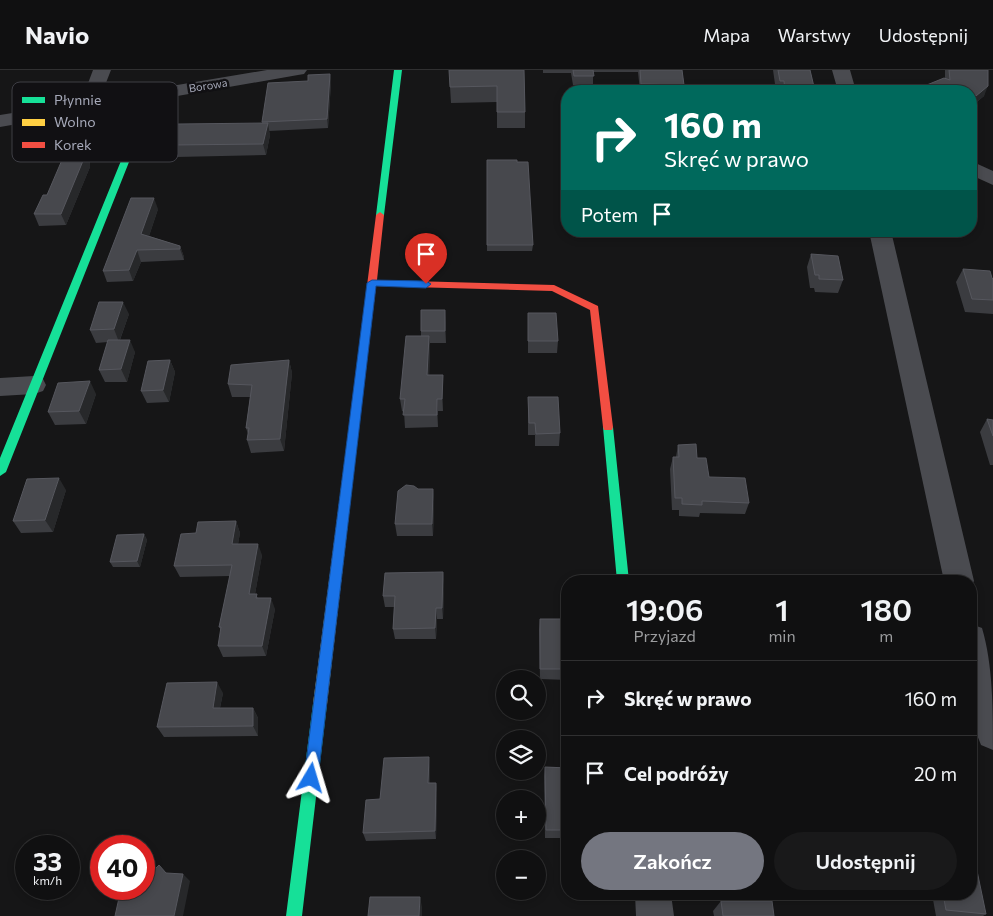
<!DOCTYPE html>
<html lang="pl">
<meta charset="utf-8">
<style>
:root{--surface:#101011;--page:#19191a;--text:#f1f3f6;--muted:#9c9d9f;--line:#303031;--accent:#747680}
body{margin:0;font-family:Commissioner,sans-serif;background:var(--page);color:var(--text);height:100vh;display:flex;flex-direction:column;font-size:19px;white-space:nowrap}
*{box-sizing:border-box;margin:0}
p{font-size:16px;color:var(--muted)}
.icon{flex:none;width:28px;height:28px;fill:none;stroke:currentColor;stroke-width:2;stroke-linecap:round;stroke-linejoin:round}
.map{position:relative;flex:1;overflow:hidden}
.panel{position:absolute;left:561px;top:505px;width:416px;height:325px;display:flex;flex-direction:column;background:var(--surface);border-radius:20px;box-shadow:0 2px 8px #0003,0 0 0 1px var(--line)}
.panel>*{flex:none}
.guide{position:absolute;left:561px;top:15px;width:416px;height:152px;border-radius:20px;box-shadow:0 2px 8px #0003,0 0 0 1px var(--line);background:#00695c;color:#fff;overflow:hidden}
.controls{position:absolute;left:496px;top:600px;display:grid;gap:10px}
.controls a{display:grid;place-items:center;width:50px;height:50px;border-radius:50%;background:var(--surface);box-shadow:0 2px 8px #0003,0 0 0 1px var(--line);font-size:25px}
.speed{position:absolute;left:15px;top:765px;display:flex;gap:10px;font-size:25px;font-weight:700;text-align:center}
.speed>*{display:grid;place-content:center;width:65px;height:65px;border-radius:50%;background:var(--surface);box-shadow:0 2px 8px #0003,0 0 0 1px var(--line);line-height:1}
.speed small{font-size:12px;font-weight:400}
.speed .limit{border:8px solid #d22;background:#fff;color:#111}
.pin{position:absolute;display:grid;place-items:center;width:42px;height:42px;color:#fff;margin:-51px -21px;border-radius:50% 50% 50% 0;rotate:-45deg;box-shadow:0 0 5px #0007}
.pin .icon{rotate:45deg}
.me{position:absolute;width:55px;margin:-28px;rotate:7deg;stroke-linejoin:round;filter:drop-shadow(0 0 4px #0008)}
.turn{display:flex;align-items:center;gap:18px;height:105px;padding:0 20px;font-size:22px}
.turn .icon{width:65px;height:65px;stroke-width:2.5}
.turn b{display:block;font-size:35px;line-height:42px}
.then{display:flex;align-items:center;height:48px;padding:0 20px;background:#0003;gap:10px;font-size:19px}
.eta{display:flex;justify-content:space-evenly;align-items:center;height:85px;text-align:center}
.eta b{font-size:30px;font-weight:600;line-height:35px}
.button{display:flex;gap:10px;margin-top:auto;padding:10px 20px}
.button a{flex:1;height:58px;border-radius:30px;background:var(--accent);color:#fff;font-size:20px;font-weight:600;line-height:58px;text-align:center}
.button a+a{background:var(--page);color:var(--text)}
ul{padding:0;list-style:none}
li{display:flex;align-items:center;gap:15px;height:75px;padding:0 20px;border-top:1px solid var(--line)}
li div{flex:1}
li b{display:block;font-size:19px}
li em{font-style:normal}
header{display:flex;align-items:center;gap:30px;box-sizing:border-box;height:70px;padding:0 25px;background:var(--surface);border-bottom:1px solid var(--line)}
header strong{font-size:24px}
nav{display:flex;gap:28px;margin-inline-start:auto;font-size:18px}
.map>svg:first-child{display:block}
</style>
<header>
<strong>Navio</strong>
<nav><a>Mapa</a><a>Warstwy</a><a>Udostępnij</a></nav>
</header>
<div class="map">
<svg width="993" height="846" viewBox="0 0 993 846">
<rect width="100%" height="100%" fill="#161617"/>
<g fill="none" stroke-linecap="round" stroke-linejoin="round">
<!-- street -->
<path fill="#4a4b50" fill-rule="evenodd" d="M93,0H111L100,28L267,0H307L304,4L298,5L0,57V45L81,32Z
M832,0H850L856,21H838Z
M971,91L993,101V115L971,105Z
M869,161H891L974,511L971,516V511H944Z
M34,306L43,309L46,315L43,321L34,324L0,326V308Z
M971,554L982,558C993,595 993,640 993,680L981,675C965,638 971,594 971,554Z
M635,824H671L674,846H636Z"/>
<!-- fast -->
<path fill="#16e098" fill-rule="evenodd" d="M394,0H402L384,145L380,148L376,145Z
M149,22L156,24L6,402L0,406V388Z
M608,353L613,357L629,511H617L603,357Z
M320,628L325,630L327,634L302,846H286L313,634L315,630Z"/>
<!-- slow -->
<path fill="#ffcf43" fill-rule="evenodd" d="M355,345L360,349L327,634L325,638L320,640L315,638L313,634L350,349Z"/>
<!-- jam -->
<path fill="#f24e42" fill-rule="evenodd" d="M380,142L384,145L377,210L554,215L598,236L613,357L612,360H604L603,357L590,240L552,221L376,216L360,349L355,353L351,352L350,349L376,145Z"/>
</g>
<!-- wall -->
<path fill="#3b3c40" d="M449,0H524L525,42V58H497V32L451,33Z
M543,0H682L684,15L682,21H640L638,2H593V15H573L571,3H543Z
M773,0H810L815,21H776Z
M945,0H988L984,26L972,36L971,21H912L945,8Z
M330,4L331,13L328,58L269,61L270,65L266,85L176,87L172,75L262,53V52Z
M88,52L90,97L66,155L39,156L34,144L47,125Z
M487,90L533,175L532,181H487Z
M158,139L149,166L180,176L184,187V190L141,192L133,211L107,212L103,201Z
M811,184L843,210L838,223L815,222L814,218H810L807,197Z
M963,199L993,209V244L965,242L956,212Z
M528,243L558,271L557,283H528Z
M129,244L120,270L135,282L127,312H105L99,300L108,272L96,273L90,260Z
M446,252V273H430L429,305H443V341H438V357L405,358L404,342L402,341L400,329L421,266V261Z
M170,290L175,302L169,332L147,333L141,321Z
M289,290L292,303L284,381L251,383L247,370L248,364L246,358L250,327H232L228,314Z
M96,324L86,354L55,355L48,342Z
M528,327L560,363L559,376H535V365H528Z
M987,349L993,350V395H990L980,362Z
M678,375L697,388L709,407L749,433L745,444L700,443L699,447L679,446V440H672L670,399L673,387H676Z
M418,419H433L434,431L433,466H397L395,454Z
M66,420L53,462L21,463L13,451Z
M236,451L240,463L238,474L262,485L255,524L258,528L275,539L266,586L223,587L218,576L221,560L219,557L230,506L180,507L174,496L196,463Z
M144,464L147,470L140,497H113L110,492Z
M443,502L444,514L443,549H437L436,569H395L393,559L394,537H385L383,526Z
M540,549H568V610L540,609L539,560Z
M223,623L220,638H253L258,648V666L164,667L157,657Z
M430,696V713H436L437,722L436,769L366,771L363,763L380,729Z
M545,697L568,698V768H545L544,706Z
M932,824H971L986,844L983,846H936Z
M721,831L774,846H714L713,841Z"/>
<!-- shaded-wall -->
<path fill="#27282a" d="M330,4L331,13L328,58L327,49Z
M988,16L984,26L972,36L976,26Z
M83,41L88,52L90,97L66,155L61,144Z
M268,53L270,65L266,85L263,74Z
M154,128L158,139L146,175L141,164Z
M180,176L184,187V190L180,179Z
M137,180L141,192L133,211L129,200Z
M123,232L129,244L119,272L114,259Z
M445,240L446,252V273L445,261Z
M429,266L430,278L429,318L427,305Z
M130,270L135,282L127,312L121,299Z
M170,290L175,302L169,332L163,320Z
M289,290L292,303L284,381L280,369Z
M443,305V341L442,329Z
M90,311L96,324L86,354L79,341Z
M437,329L438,341V357L437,345Z
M59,408L66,420L53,462L45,450Z
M433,419L434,431L433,466L432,454Z
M236,451L240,463L236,486L232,474Z
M144,464L147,470L140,497L137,491Z
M258,474L262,485L253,535L249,524Z
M443,502L444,514L443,549L442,538Z
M271,528L275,539L266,586L262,576Z
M436,538L437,549L436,569L435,558Z
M217,612L223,623L218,647L213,638Z
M253,638L258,648V666L253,656Z
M429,687L430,696V722L428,713Z
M436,713L437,722L436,769L435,761Z
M183,804L190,811L183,846H174Z
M420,827L422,837V846H419Z"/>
<!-- building -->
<path fill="#47484d" stroke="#56575e" d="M449,0H524L525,42H497V16L450,17Z
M573,0H593L594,6H574Z
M640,0H682L684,15L641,14Z
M778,0H810L815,21H785L784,11H780Z
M949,0H988V16L976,26L971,24V21H912L944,8L950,10Z
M330,4L327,49L262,52L268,13L308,11V5Z
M83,41L85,86L61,144H34L43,125H47Z
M268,53L263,74L172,75L178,54Z
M487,90H517V92H528L533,175H487Z
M131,128H154L141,164L180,176V179L137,180L129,200L103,201Z
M811,184L838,186L843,210L819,209V205H815Z
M963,199L990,201L992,208L993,209V230L972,229Z
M99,232H123L114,259L90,260Z
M421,240H445V261H421Z
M528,243H556L558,271H528Z
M406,266H429L427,305H443L442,329H437V345H403L405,329H400Z
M108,270H130L121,299L99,300Z
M170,290L163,320L141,321L148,291Z
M289,290L280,369L247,370L249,358H246L252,315L228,314L231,295Z
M90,311L79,341L48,342L58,313Z
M528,327H558L560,363L536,364L535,353H529Z
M987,349L993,350V366Z
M696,374L697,388H706L709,407L745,408L749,433L702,431V435L682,434V428H675L673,387H679L678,375Z
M59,408L45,450L13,451L27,409Z
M406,415L414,416L418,419H433L432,454H395L398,421Z
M236,451L232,474H258L249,524H257L256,528H271L262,576H218L221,557H219L232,495L174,496L181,464L196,463L198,452Z
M144,464L137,491L110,492L117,465Z
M443,502L442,538H436L435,558L393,559L395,526H383L385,503Z
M540,549H568V599H540Z
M217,612L213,638H253V656L157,657L167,613Z
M429,687L428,713H436L435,761L363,763L366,730L380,729L384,688Z
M545,697L568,698V760H546Z
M971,772L986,844L946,840L943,824H971Z
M159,795L166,803L183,804L174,846H115L121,819H144V804H150Z
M370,827H420L419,846H368Z
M721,831H772L774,846H723Z"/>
<!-- route -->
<path fill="#1a73e8" stroke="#114b97" d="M372,210L426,211L431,214L426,218L376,216L318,708L316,712L311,714L306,712L304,708L367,213Z"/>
<g text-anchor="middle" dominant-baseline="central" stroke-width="5" stroke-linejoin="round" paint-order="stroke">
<!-- far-street labels -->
<g font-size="11" fill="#a6a9b9" stroke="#111013">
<text transform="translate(208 15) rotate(-9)">Borowa</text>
</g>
</g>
<!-- legend -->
<rect x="12" y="12" width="166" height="80" rx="8" fill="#111013" stroke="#3e3e45" stroke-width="1"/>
<rect x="22" y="27" width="23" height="6" fill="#16e098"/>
<rect x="22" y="49" width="23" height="7" fill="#ffcf43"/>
<rect x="22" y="72" width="23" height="6" fill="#f24e42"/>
<g font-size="14" fill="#a6a9b9">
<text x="54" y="35">Płynnie</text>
<text x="54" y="57">Wolno</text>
<text x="54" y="80">Korek</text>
</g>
</svg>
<div class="controls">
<a><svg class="icon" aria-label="search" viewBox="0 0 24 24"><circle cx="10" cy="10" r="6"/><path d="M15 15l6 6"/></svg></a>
<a><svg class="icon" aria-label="layers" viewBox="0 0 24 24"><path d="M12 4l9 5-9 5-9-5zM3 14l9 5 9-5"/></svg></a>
<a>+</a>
<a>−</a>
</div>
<div class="speed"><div>33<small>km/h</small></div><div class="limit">40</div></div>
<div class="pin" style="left:426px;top:214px;background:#d93025"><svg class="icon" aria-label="arrive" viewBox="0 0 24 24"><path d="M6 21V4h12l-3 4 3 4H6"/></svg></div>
<svg class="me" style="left:311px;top:708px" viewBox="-20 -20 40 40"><path d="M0-17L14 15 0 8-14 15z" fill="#1a73e8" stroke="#fff" stroke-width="4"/></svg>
<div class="guide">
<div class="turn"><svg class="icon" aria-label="right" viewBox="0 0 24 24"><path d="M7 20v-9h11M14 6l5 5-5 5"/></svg><div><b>160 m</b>Skręć w prawo</div></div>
<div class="then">Potem<svg class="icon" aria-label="arrive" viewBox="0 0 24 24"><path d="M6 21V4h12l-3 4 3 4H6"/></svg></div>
</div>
<section class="panel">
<div class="eta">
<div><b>19:06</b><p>Przyjazd</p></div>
<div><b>1</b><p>min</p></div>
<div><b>180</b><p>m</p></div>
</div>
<ul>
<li><svg class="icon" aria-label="right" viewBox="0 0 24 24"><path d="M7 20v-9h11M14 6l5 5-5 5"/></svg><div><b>Skręć w prawo</b></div><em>160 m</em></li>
<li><svg class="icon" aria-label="arrive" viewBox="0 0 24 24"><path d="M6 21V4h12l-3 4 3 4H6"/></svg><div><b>Cel podróży</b></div><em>20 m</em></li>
</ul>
<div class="button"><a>Zakończ</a><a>Udostępnij</a></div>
</section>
</div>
